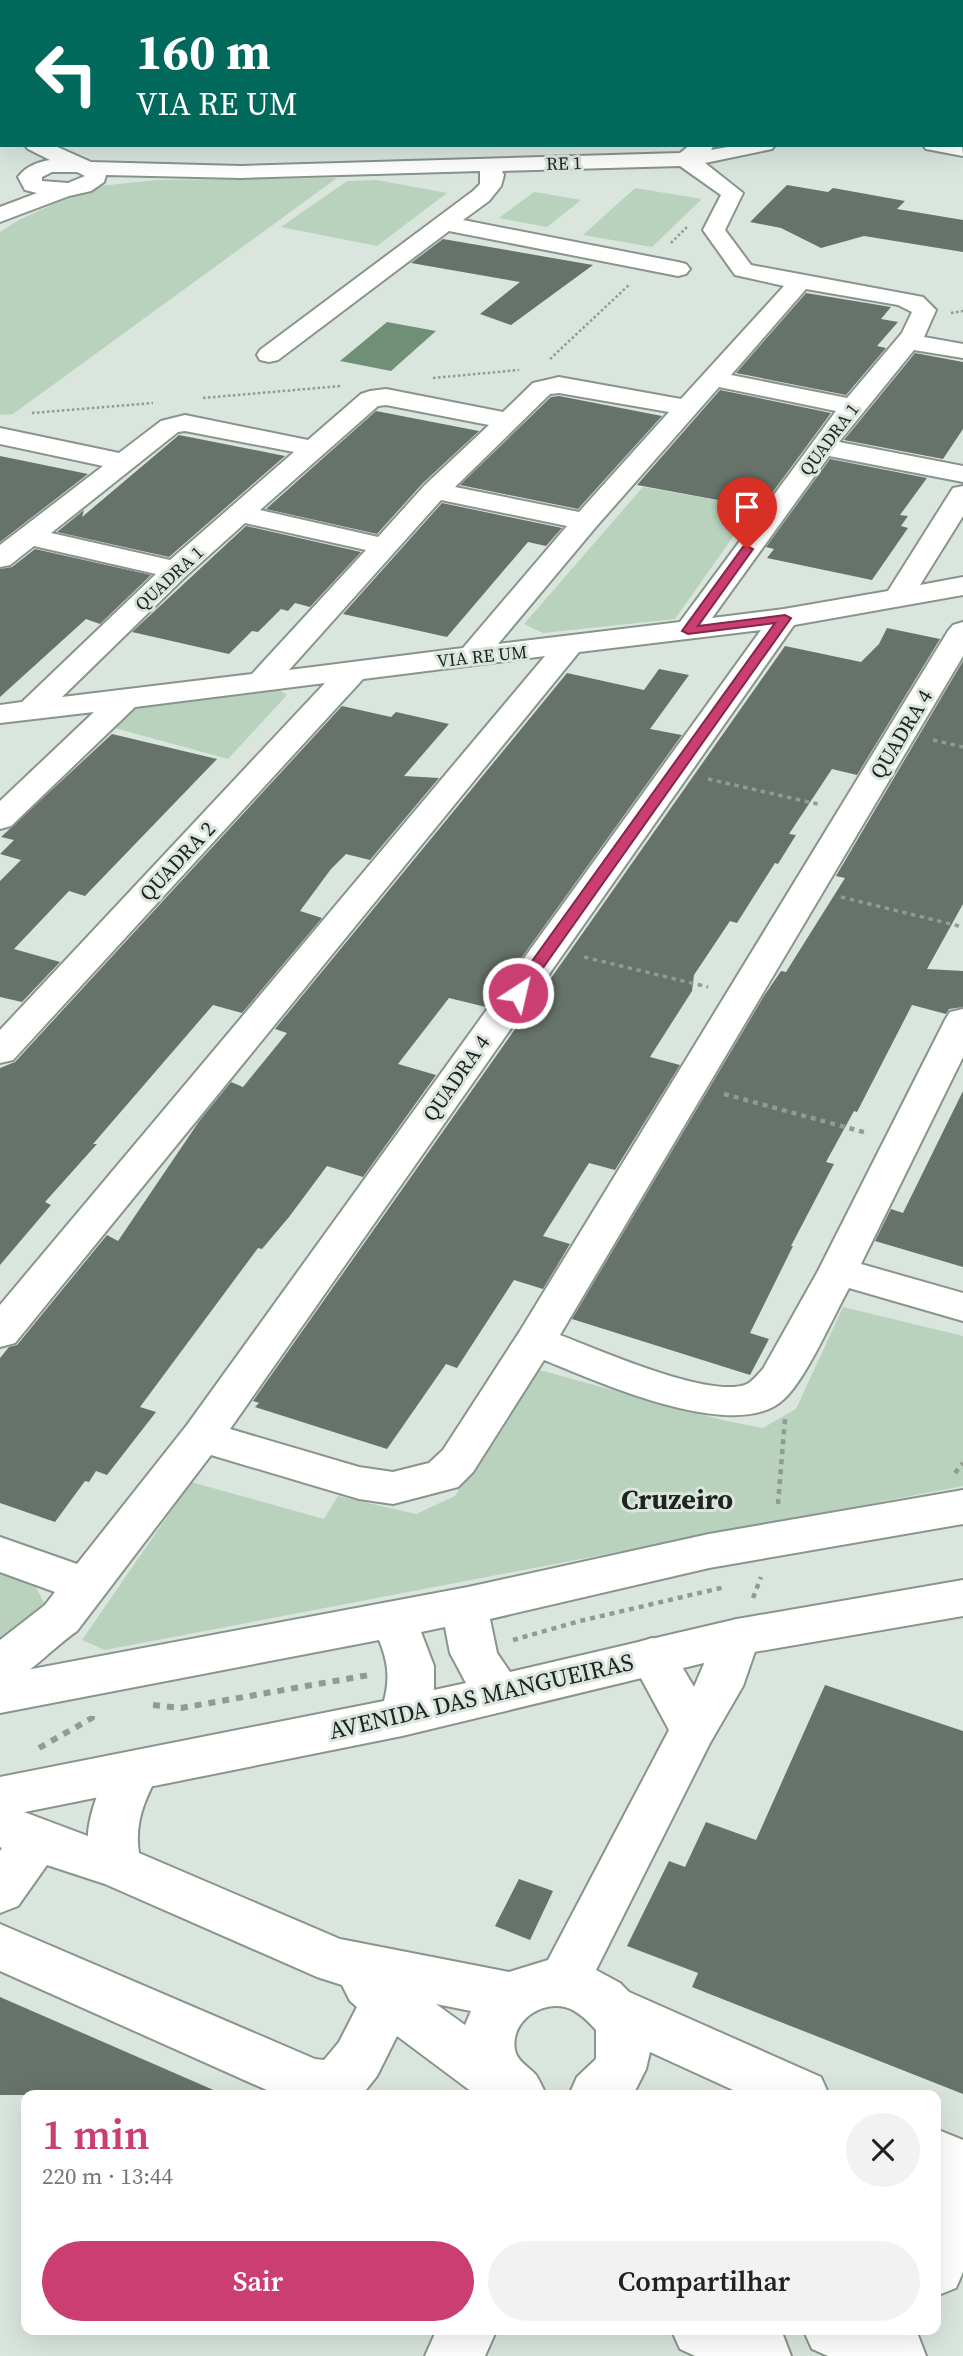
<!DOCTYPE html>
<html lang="pt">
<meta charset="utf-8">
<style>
:root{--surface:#fff;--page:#f2f2f2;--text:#202124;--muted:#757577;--accent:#ca3e71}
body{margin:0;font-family:"Source Serif 4",serif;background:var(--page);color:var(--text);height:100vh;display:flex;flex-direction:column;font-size:26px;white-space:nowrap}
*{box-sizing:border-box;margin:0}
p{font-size:23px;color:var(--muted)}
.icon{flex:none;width:38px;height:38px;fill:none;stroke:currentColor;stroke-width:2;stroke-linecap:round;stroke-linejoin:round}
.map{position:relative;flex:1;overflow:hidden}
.panel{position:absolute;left:21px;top:2090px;width:920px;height:245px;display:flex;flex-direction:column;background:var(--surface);border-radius:14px;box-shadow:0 7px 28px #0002}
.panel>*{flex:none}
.top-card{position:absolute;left:0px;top:0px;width:964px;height:147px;box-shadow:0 7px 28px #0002;background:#00695c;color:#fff;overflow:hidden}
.pin{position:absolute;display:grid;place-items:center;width:60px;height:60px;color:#fff;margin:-72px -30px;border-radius:50% 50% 50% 0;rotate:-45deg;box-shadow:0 0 7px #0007}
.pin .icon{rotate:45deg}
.me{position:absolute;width:77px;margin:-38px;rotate:35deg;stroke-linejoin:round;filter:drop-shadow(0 0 5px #0008)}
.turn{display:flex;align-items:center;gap:24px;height:147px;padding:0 21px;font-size:32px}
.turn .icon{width:91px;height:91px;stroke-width:2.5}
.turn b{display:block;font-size:49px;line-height:60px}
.round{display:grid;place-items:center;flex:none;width:74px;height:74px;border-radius:37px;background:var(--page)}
.head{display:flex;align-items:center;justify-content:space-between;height:119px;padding:0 21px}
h1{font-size:42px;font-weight:600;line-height:52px;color:var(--accent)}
.primary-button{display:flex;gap:14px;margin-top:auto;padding:14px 21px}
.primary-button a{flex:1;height:80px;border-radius:42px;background:var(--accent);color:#fff;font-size:28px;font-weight:600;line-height:80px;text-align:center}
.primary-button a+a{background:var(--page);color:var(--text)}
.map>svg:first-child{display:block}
</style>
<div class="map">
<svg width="963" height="2356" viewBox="0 0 963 2356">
<rect width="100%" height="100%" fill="#dae6dd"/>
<!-- green -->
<path fill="#b8d2be" d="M337,178L13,414L0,415V232L19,220L90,187L157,180Z
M377,180L447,193L377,246L281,227L347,181Z
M635,188L702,199L652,247L583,235Z
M534,192H535L581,200L547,227L499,218Z
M643,487L754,507L675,619L543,633L524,624Z
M274,687L287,695L228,759L104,725L127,706Z
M843,1307L963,1336V1486L105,1650L82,1640L191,1482L324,1519L338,1496L416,1514L455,1496L532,1368L726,1421L763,1428L796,1409Z
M0,1570L31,1578L47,1608L0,1653Z"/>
<!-- water -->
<path fill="#6f9077" d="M387,322L436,331L391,371L340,361Z"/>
<!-- building -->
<path fill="#67726a" d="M787,185L828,192L833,188L894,199L905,201L897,209L963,220V252L864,236L821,248L781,228L750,222Z
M443,239L593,265L511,325L480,314L520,282L411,263Z
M806,293L891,307L881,319L898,322L877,346L886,348L846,395L736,373Z
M915,353L963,362V429L943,459L844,440Z
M720,390L831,413L761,508L637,485Z
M559,396L662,416L578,509L460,485L551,397Z
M376,411L479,431L423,483L377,534L266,509Z
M179,435L285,456L169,557L57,532L84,510L82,517Z
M0,456L88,474L0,542Z
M830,459L927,478L900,515L908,516L901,526L908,528L872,580L767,558L774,549L766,547Z
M442,503L562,528L546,546L528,542L447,637L343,614Z
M246,526L361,552L310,607L295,603L288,611L281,609L258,632L252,631L229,654L132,632Z
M35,549L151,575L100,624L86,619L0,697V569L12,567Z
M887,628L940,639L857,775L832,769L789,834L796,835L778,864L775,863L737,923L730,921L694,975L692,991L650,1057L680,1065L615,1170L589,1163L543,1236L570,1244L543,1289L514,1280L457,1368L446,1364L387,1449L255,1407L259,1403L253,1401L785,646L861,662L879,644Z
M963,661V904L927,969L963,971V1007L949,1009L946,1014L912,1005L857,1112L854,1111L826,1162L834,1164L791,1246H793L750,1333L769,1339L750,1375L572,1319L764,996L781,971L786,972L845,878L836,876Z
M659,669L689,675L650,729L682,735L486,1007L449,998L398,1064L436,1075L363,1177L327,1166L289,1217L262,1249L258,1248L140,1407L156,1412L107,1475L96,1471L89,1482L85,1481L55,1522L0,1503V1358L9,1347L17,1345L107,1235L118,1241L200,1120L231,1082L243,1087L287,1033L275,1029L279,1024L567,673L644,690Z
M342,706L391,717L396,712L449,724L404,776L439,778L370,860L346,854L331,869L300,911L322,918L242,1013L213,1005L93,1144H97L45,1202L51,1205L0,1265V1068L15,1062Z
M112,734L217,759L85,896L69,891L14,949L60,962L22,1002L0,997V881L21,860L0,854L14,840L1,837Z
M963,1091V1267L875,1241L891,1209L903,1213Z
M825,1685L963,1731V2094L692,1987L698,1973L627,1946L669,1861L685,1867L706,1822L756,1840Z
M519,1879L553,1891L530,1940L495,1926Z
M0,1997L225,2095H0Z"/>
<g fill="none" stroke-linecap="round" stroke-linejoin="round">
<defs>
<path id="minor" d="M10,0H30L9,2Z
M630,0H649L629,2Z
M836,0H865L866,2H837Z
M2,19V33L0,34V20Z
M963,24V37H962V24Z
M0,103H2V117H0Z
M962,144L963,156L926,149L923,145Z
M25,145H53L91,162L241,166L680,153L690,145H714L711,150L739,145H775L772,149L705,163L743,193L725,230L751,265L923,297L936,310L924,337L963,344V358L914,350L839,442L963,466V482L829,456L712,618L784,609L888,591L953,488L963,486V516L920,585L963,577V595L794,625L230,1429L359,1467L393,1472L429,1463L443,1450L520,1331L948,631L953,625L963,622V656L560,1335C597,1349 711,1400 747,1384C753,1381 758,1374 763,1369L818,1271L945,1020L950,1012L963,1009V1057L861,1264L963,1293V1321L849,1288C833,1317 806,1379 784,1399C736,1445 597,1381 544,1360L473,1472L458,1487L393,1504L359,1499L211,1455L77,1631C52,1648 27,1678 0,1687V1640L45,1605L55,1592L0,1572V1537L77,1564L187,1425L761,630L579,652L15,1343L0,1347V1305L545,656L363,679L13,1060L0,1063V1030L325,683L135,707L11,826L0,829V801L94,712L0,723V705L22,702L156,574L34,546L10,565L0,567V545L103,466L0,444V428L119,453L161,421L185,415L308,440L361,394L370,391L386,389L503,412L533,383L559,377L681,399L784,286L735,275L703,230L721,195L680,166L502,171L504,175L501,186L489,201L463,220L678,262L686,264L690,269L686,274L678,276L449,231L278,360L269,362L260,360L257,355L260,350L473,191L480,184V171L241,178L106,175L104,182L91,191L69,196L0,222V207L37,193L25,190L18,177C26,166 38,162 50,160L28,149ZM52,172H77L85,176L68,183L42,181V177ZM806,289L898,305L912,312L902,333L847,398L731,375ZM719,387L836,411L680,622L498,644L595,528ZM559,393L669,412L579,512L455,487L550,394ZM386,405L489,425L425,485L378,537L260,510L378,406ZM185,431L294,452L170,560L51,533L178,432ZM441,500L567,526L463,648L289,670ZM245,523L366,550L252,674L62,697L186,576Z
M737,1619L753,1624L760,1637L743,1686L710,1743L596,1970L620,1983L629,1992L821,2077L829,2095H744L650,2052L646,2069L633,2095H569L577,2077L596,2059V2030C588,2021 577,2010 565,2007C540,2001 510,2022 515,2050C517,2061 529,2067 536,2075C540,2081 543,2088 546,2095H476L397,2036L377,2076L362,2095H278L0,1971V1924L315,2059L324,2060L339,2042L357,2007L350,2001L342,1985L317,1977L105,1884L47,1865L18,1906L0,1913V1851L2,1848L0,1847V1803L88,1836C88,1817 105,1764 121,1755C133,1749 141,1752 153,1756L160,1770C146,1798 134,1820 139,1853L340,1939L509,1972L548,1960L669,1730L629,1656L636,1643L652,1638L668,1643L694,1687L721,1624ZM436,2004L471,2011L465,2025Z
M936,2129L963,2140V2272L956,2288L936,2296V2195L941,2184L936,2182Z
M437,2329H497L485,2356H425Z
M671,2329H768L783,2335L791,2356H695L680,2349Z
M803,2329H902L918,2335L926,2356H828L812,2349Z"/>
<path id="major" d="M963,1490V1524L709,1568L490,1619L497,1653L510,1672L737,1619L963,1580V1616L737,1655L402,1736L0,1817V1777L384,1701C390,1679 388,1661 379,1640L0,1713V1675L468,1587L709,1534ZM445,1627L450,1653L466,1683L434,1690V1666L421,1632Z"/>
</defs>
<!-- minor casing -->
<use href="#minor" stroke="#89948b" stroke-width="4"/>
<!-- major casing -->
<use href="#major" stroke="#89948b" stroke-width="4"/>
<!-- path-far3 -->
<path stroke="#919a93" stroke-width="2.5" stroke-dasharray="2.5 2.5" stroke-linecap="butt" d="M74,2L77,0
M671,243L687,227
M951,313L963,311
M550,359L630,284
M433,378L519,370
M203,398L341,386
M32,413L153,403"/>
<!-- path-far2 -->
<path stroke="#919a93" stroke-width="3.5" stroke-dasharray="4.5 4.5" stroke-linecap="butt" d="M933,740L963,747
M708,779L822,805
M841,897L963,927
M584,957L708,987"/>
<!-- path-far1 -->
<path stroke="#919a93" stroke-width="4.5" stroke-dasharray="5 5" stroke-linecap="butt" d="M724,1094L867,1133
M955,1473L963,1463
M778,1504L785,1419
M753,1598L761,1577
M513,1640L580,1621L725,1587"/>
<!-- path -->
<path stroke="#919a93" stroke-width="6" stroke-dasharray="7 7" stroke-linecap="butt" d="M153,1705L181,1708L369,1675
M39,1748L92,1718V1715"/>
<!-- minor -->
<use href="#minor" fill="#fff" fill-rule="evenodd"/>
<!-- major -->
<use href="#major" fill="#fff" fill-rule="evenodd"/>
</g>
<!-- route -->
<path fill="#ca3e71" stroke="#832849" stroke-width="2" d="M747,546L753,549L698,626L785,615L791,618L523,996H512L510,993L512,989L775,623L688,634L682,631L743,547Z"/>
<g text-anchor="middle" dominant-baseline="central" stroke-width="6" stroke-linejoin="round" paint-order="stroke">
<!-- far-street labels -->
<g font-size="18" fill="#202421" stroke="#dae6dd">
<text transform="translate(564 163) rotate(-2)">RE 1</text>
<text transform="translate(829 439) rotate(-53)">QUADRA 1</text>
<text transform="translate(169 578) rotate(-43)">QUADRA 1</text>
<text transform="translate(482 656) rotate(-6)">VIA RE UM</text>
</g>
<!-- street labels -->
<g font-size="21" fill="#202421" stroke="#dae6dd">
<text transform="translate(901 734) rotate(-59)">QUADRA 4</text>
<text transform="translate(177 861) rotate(-47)">QUADRA 2</text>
<text transform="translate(456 1078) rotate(-55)">QUADRA 4</text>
</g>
<!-- near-street labels -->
<g font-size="24" fill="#202421" stroke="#dae6dd">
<text transform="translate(481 1696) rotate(-13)">AVENIDA DAS MANGUEIRAS</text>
</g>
<!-- district labels -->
<g font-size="28" font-weight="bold" fill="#202421" stroke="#dae6dd">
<text x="677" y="1499">Cruzeiro</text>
</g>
</g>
</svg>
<div class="pin" style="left:747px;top:549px;background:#d93025"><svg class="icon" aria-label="arrive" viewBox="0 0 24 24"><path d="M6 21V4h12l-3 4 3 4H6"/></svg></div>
<svg class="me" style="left:518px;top:993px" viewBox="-20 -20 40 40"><circle r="17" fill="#ca3e71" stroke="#fff" stroke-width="3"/><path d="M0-11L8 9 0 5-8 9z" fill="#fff"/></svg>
<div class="top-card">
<div class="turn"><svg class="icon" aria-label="left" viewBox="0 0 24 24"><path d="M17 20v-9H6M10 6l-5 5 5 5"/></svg><div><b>160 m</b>VIA RE UM</div></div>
</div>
<section class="panel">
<div class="head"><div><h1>1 min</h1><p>220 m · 13:44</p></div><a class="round"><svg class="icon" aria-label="close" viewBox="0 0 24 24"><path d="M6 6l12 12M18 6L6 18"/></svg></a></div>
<div class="primary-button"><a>Sair</a><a>Compartilhar</a></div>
</section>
</div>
